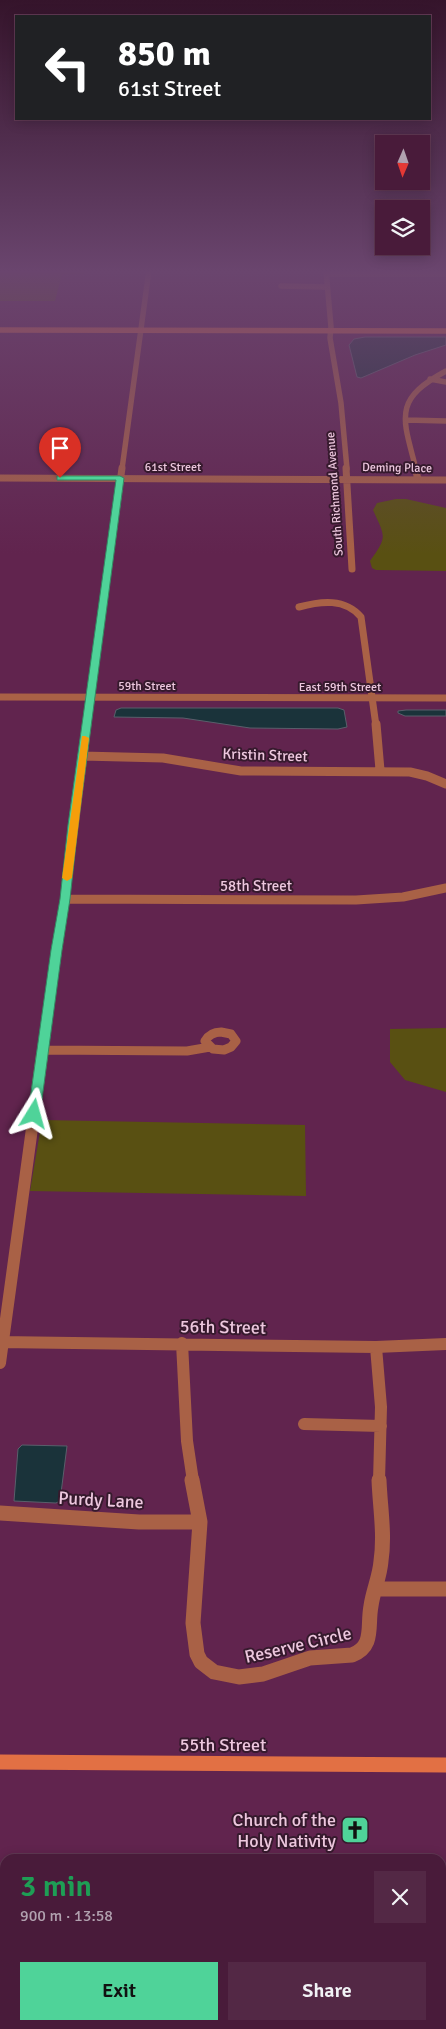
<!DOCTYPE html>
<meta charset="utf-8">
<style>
:root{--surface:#491b3a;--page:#532845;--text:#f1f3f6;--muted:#b1a1af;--line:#613954;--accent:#4fd399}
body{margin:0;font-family:Signika,sans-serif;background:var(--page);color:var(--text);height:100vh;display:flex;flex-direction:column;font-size:19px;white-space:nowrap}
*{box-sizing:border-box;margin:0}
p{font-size:16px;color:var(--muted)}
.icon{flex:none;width:28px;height:28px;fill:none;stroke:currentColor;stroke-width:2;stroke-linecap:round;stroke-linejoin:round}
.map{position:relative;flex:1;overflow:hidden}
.sheet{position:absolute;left:0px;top:1854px;width:446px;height:176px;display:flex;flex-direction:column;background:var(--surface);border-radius:15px 15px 0 0;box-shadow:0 2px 12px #0003,0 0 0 1px var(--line)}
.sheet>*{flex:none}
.banner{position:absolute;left:15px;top:15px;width:416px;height:105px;border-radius:0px;box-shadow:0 2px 12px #0003,0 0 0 1px var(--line);background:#202124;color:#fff;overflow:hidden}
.needle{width:32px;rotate:182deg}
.controls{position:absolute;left:375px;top:135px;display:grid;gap:10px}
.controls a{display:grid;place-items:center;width:55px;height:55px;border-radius:0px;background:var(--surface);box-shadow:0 2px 12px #0003,0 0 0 1px var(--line);font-size:25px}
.pin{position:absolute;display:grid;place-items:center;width:42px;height:42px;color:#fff;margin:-51px -21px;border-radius:50% 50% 50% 0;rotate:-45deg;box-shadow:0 0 5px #0007}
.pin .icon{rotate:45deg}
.me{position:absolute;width:55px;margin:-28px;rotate:8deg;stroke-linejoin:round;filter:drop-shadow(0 0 4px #0008)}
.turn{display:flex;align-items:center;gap:18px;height:105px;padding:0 20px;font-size:22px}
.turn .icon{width:65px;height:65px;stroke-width:2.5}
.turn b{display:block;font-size:35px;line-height:42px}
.round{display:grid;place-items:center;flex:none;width:52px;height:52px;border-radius:0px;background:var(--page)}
.headline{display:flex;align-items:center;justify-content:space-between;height:85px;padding:0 20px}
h1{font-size:30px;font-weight:600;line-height:38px;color:#1e9e55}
.cta{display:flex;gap:10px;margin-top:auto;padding:10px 20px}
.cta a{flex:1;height:58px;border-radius:0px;background:var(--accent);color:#111;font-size:20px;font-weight:600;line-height:58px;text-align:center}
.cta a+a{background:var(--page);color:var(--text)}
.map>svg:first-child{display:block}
</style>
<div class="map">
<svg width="446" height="2029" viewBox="0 0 446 2029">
<rect width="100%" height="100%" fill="#61244e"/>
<!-- green -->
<path fill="#595012" d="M0,270H85L84,274H62L55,301H0Z
M396,499H406L446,508V571L376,570L372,568L370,561C388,536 385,537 373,510L377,503Z
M446,1028V1092L405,1080L390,1062V1029Z
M42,1120L305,1125L306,1196L30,1191Z"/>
<!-- water -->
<path fill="#1a333a" stroke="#595f6b" d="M365,337H446V345L415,355L361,378L357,377L349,345L354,339Z
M121,708H338L344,710L347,727L338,729L250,728L183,718L114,717L116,710Z
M406,710H446V716H405L398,713V711Z
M22,1445L67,1446L60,1501L56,1503L14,1501L18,1449Z"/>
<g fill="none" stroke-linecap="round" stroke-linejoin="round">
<!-- minor-far4 -->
<path stroke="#a96146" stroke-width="5.5" d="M326,270L331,327L330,338L341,403L347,469
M326,274H446
M281,286L326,287
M430,379L446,382
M406,420L446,421
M122,469L149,270
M416,469C403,418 392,400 446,371"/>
<!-- minor-far3 -->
<path stroke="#a96146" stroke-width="7" d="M346,468L352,569
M415,468L418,479
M0,478L446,480
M299,607C321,601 345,598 361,617L376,726
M87,726L122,468"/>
<!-- minor-far2 -->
<path stroke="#a96146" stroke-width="9" d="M376,724L380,770
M82,756L163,758L241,771L410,772L427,776L446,784
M65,899L356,900L403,897L446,888
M221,1032L231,1034L236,1041L231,1047L224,1050L213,1049L205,1041C209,1034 214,1032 221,1032Z
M43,1050L187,1051L210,1047
M42,1056L65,899L87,724"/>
<!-- minor-far1 -->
<path stroke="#a96146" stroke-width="12" d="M0,1342L376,1347L446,1344
M182,1343L187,1441L193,1481
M376,1347L381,1407L379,1481
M0,1363L42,1055
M304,1424L381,1426"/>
<!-- minor -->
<path stroke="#a96146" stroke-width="15" d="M192,1480L200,1522L193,1623L197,1654L201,1662L214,1672L239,1677L263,1674L310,1658L352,1655C375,1646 367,1626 371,1606C373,1591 380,1576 381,1561C385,1534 380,1507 379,1480
M0,1513L139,1522H200
M376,1589H446"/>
<!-- tertiary -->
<path stroke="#a96146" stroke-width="7" d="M0,697L446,698"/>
<!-- secondary-far1 -->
<path stroke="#e27044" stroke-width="5.5" d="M0,330L446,331"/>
<!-- secondary -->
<path stroke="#e27044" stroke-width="15" d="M0,1762L446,1765"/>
</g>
<!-- sky -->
<linearGradient id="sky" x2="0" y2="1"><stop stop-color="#35142b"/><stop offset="0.49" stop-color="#6a456e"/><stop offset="1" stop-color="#6a456e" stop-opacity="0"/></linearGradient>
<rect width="446" height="554" fill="url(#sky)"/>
<!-- route -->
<path fill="#4fd399" stroke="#338963" d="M57,476H120L124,478L78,825L70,899L62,950L40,1114L34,1118L28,1114L51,950L60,899L68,825L116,480H57Z"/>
<!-- slow -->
<path fill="#f59e0b" d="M82,736H85L89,738L72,878L67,881L62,878Z"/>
<!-- icons -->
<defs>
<symbol id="church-square" viewBox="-11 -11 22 22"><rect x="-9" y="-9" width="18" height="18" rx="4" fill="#4fd399" stroke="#361a2d"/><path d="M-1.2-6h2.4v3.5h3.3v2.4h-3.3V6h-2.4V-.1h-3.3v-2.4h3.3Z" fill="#111"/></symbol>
</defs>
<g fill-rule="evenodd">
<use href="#church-square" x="339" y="1814" width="32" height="32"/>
</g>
<g text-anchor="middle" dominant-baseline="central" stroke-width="4" stroke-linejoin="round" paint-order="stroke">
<!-- far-street labels -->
<g font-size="12" fill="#edc7de" stroke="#361a2d">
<text x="173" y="467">61st Street</text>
<text transform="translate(397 468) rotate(1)">Deming Place</text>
<text transform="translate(335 494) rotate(-94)">South Richmond Avenue</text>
<text x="147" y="686">59th Street</text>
<text x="340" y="687">East 59th Street</text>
</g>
<!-- street labels -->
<g font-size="15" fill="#edc7de" stroke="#361a2d">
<text transform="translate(265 755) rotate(2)">Kristin Street</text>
<text x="256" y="886">58th Street</text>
</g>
<!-- near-street labels -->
<g font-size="18" fill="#edc7de" stroke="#361a2d">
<text transform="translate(223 1327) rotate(1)">56th Street</text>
<text transform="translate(101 1500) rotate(3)">Purdy Lane</text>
<text transform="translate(298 1645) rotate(-13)">Reserve Circle</text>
<text x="223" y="1745">55th Street</text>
</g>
<!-- near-poi labels -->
<g font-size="18" fill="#edc7de" stroke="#361a2d" text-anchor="end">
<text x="336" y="1820">Church of the<tspan x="336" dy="21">Holy Nativity</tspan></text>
</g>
</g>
</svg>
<div class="controls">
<a><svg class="needle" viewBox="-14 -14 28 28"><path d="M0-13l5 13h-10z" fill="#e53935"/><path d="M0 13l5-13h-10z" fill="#b1a1af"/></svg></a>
<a><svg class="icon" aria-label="layers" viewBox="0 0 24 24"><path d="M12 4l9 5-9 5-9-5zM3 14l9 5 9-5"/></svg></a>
</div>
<div class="pin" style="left:60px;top:478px;background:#d93025"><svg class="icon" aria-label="arrive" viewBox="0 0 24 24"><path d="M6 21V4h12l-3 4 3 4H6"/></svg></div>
<svg class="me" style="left:34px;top:1114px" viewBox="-20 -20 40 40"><path d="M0-17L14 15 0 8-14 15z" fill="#4fd399" stroke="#fff" stroke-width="4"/></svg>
<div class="banner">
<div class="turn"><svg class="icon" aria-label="left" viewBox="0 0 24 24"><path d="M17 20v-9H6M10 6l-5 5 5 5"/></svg><div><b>850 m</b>61st Street</div></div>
</div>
<section class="sheet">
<div class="headline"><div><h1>3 min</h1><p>900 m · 13:58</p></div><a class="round"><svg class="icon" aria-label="close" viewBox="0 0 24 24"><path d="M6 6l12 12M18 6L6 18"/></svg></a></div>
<div class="cta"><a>Exit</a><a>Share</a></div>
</section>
</div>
